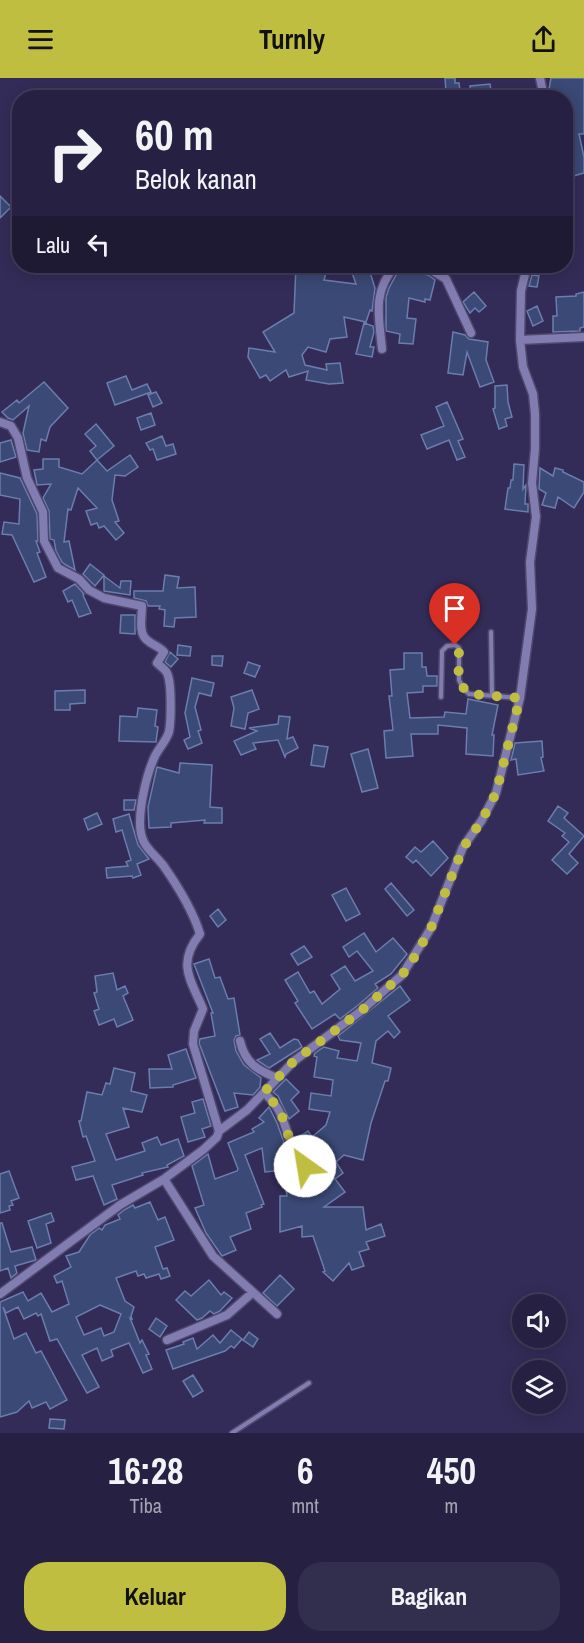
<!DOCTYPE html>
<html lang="id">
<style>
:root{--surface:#262142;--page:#322e4d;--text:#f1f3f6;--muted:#a4a3b2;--line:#423e5b;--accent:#c0be41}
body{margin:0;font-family:"Archivo Narrow",sans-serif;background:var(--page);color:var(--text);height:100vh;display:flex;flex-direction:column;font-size:22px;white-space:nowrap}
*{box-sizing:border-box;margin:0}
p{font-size:20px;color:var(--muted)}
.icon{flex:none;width:33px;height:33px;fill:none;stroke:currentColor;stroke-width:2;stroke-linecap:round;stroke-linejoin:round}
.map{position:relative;height:1355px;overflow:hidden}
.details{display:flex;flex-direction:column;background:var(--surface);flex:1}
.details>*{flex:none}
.guide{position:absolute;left:12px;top:12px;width:561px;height:183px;border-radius:24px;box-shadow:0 3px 15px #0003,0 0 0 2px var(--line);background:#262142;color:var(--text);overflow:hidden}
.fabs{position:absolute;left:512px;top:1216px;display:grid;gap:12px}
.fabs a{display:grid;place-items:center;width:54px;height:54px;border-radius:50%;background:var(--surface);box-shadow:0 3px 15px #0003,0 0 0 2px var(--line);font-size:30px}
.pin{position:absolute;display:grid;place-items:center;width:51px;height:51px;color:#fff;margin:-62px -26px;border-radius:50% 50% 50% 0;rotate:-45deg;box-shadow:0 0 6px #0007}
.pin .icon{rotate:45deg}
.me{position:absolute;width:66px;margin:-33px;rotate:328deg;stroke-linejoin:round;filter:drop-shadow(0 0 4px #0008)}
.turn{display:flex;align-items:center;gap:21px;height:126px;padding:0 24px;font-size:27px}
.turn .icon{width:78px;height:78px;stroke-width:2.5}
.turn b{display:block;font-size:42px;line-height:51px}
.then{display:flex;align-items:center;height:57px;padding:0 24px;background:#0003;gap:12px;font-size:22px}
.eta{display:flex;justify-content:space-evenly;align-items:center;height:102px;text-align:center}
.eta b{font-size:36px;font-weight:700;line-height:42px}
.cta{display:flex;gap:12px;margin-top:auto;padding:12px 24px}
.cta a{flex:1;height:69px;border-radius:24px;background:var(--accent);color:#111;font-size:24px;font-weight:700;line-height:69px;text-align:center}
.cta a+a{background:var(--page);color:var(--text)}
header{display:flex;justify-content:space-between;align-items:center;height:78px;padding:0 24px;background:var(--accent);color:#111;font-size:27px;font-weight:700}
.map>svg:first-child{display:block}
</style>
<header><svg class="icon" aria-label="menu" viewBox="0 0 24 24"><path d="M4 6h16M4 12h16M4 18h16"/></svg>Turnly<svg class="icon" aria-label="share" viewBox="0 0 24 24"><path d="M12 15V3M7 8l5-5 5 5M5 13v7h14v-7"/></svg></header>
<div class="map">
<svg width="584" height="1355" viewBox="0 0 584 1355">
<rect width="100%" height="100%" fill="#332c58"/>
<!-- building -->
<path fill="#3a4975" stroke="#6c7dad" stroke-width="1.5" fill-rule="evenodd" d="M445,0H455V5H459L460,13L446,14Z
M551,0H584V56H579L584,79V95L570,99L568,89L566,90V75L570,74L569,56H566V18L549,11Z
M490,6L492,20H471L470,8Z
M0,118L11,129L0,140Z
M296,188H328L324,202L356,206L351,192L368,188L375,210L372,233L370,232L366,244L344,239L347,259L330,261L326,274L308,269L302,277L305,287L327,292L326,286L340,285L343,305L329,306L306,302L308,293L289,299L286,292L270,303L266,297L260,300L248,279L249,270L275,274L263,254L294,235Z
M401,188H417L413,194L428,197L435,202L430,222L425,221V224L409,220L407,240L416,241L413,266L399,265L400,256L386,253V219L389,210Z
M532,197L539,198L537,209L529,208Z
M474,214L486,228L479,234L475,230L470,235L463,224Z
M584,214V249L580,250V253L553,254V238H557L556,219L576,218V216Z
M537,228L543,243L533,248L527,233Z
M364,245L373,248L374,254L370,269H374L372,279L356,276Z
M453,254L465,257L469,261L488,264L486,282L494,304L480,309L467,274L463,297L448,295Z
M126,298L132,312L147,306L151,314L115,327L107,305Z
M44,304L68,330L50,349L46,363L41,361L39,374L27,372L23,355L29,328L13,342L8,340L2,334L17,322L19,325Z
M507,307L508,324L512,339L505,341L507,348L499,351L493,331L495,330V308Z
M156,314L162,325L153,329L148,317Z
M447,324L463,361L458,363L465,379L457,382L449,362L427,371L421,357L444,348L436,329Z
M151,335L155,347L141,352L137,340Z
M96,346L114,368L97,382L90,373L96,368L85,356Z
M162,358L166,368L173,366L176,376L157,382L153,371L150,372L146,365Z
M11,362L16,379L0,384V365Z
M130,377L138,389L125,398L115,397L112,422L119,443L115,444L124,455L116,462L104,448L99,450L97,445L91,447L86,433L97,430L78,410L71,432L68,431L64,464L69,463L75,492L66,487L62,484L56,473L54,462L50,461L49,433L43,420L51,406L37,407L34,392L43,391V381H59V389L82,396L97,382L107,393Z
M514,386L524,387L523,411L526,407L525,426H528V434L505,431L508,410H510L511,402H513Z
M540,390L553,398L555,390L563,392V394L584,404V414L574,430L558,419L555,430L542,427L546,415L539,411Z
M0,395L20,400L37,436L38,463H36L40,474L37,475L46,499L34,504L12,457L2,456L4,444L19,446L20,421L0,417Z
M90,486L104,497L95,508L83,496Z
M165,497L179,499L177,510L195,509L196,539L175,540L174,549L164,548L165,532L159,531L160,528H148L146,523L134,520V513H163Z
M104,498L120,510L121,503H131L130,517L104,513Z
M75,506L84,516L83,517L91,535L79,539L72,522L68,524L63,513Z
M121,537H135V556L120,555Z
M178,567L191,569L190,578L177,577Z
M170,574L178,581L171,589L165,584Z
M404,575H422V589H426L427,598H437V608H423V614L407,615L410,640L444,639L445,634L466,636L468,621L498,627L492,657H494L493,678L466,676L467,650L438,647V656H411L413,678L386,680L384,653L393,652L389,618H392L390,592L404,591Z
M212,578H223L222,588L212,587Z
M248,584L260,588L255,599L244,595Z
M192,600L214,605L211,618L199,615L195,629L201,652L198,653L202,665L188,671L184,662L190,659L185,635Z
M85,612V625L70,626V632H55V613Z
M252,612L259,631L248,635L245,651L231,648L234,630L231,619Z
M138,630L157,632L155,648L158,649L156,664L119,663L120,638L137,639Z
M279,638L290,639L287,661L293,659L298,670L286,676L285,679L278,662L253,665L256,671L241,677L234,663L257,653L249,650L278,646Z
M542,663L543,679L541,680L544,693L518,697L516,681L511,682L515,665Z
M314,667L328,669L324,689L311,687Z
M368,671L378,710L362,714L351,676Z
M180,685L212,687L210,729L222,730V745H204L205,742L171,745V749L149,750L148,729L157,689L179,695Z
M124,722H136L134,732H124Z
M558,728L568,735L564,740L584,758L569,776L578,785L567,796L552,782L569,764L562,758L565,755L548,743Z
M97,735L102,746L88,752L84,741Z
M129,736L138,767L149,781L137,786L141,797L133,800L132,798L107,800L106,790L128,788L126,784L131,782L122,752L116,754L113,741Z
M433,763L448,780L431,798L416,782L413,785L406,779L415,769L421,774Z
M391,805L414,832L407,838L385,811Z
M346,810L360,836L346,843L332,817Z
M218,831L226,842L218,849L210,838Z
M364,855L376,874L393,860L407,876L391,896L375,906L378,910L357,928L340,941L335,936L312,951L295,925L298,923L285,902L298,894L310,915L314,913L322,926L340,911L331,897L345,888L355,903L373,893L357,873L349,879L343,869Z
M304,868L312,879L298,887L291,876Z
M209,881L215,900L220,899L228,921L234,920L240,957L236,958L234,962L236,973L244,987L261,1000L260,1009L253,1017L234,1015L238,1029L225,1033L199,965L200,961L215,958L211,935H213L194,886Z
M113,895L117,912L125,908L128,915L123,918L133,942L117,949L114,941L99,947L94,933L99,931L94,915L97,914L95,898Z
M400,908L410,922L388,938L400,954L394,960L388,953L376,963L372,985L391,990L388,1003H385L371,1045L363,1082L344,1077L336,1084L343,1095L335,1101L345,1114L324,1129H363L366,1152L381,1146L385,1158L366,1164L369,1171L359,1174L364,1188L352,1192L349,1185L333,1203L323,1194L325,1193L313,1158L302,1159V1148L280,1154V1118H287L283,1092L265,1094L262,1070L245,1077L264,1126L261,1127L262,1129L246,1135L251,1151L230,1159L236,1172L222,1178L206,1155L195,1130L204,1127L192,1088L208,1076L215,1101L237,1093L238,1091L228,1065L254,1054L252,1051L264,1044L259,1040L269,1029L277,1045L289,1078L304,1094L308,1119L329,1106L322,1096L321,1089L314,1084L299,1064L301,1072L296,1061L308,1053L312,1059L326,1047L330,1034L309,1031L311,1015L331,1018L333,1002L314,999L317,979L314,978L315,975L324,969L339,973L337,980L357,983L361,965L340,962L338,958Z
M270,955L280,970L294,961L298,962L302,969L269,990L257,982L270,976L260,961Z
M186,971L196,1000L173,1007V1009L150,1010L149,991H172L168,977Z
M114,990L135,995L131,1013L147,1017L142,1034L123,1030L129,1049L106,1056L116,1082L145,1073L142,1065L157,1059L161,1067L178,1061L184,1078L167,1087L168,1089L142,1095L143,1097L112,1107L117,1121L104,1127L93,1098L76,1102L72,1089L95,1083L86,1058L83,1059L79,1043H81L87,1014L102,1017L106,1005L110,1006Z
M286,1001L299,1014L291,1022L299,1033L289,1041L278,1018L273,1014Z
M203,1021L211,1048L202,1051L205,1059L188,1064L181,1039L195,1035L192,1024Z
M9,1093L19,1120L11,1123L13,1127L9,1128L10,1132L0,1135V1096Z
M150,1124L158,1142L165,1139L174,1162L155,1169L163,1191L167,1190L170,1198L161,1201L159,1196L146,1200L144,1196L138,1198L136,1193L116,1200L125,1223L134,1229L131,1238L132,1241L130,1240L140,1265L142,1262L149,1276L146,1277L152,1291L143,1295L129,1265L111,1272L113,1278L102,1283L97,1270L82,1277L99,1309L87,1315L57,1261L50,1263L41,1236L38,1238L36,1235L24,1241L18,1229L6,1235L3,1229L14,1261L26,1255L36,1275L41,1273L67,1322L50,1331L46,1324L32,1330L29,1323L17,1334L0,1339V1224L23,1214L28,1223L41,1215L52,1234L69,1226L62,1203L57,1205L54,1198L71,1189L66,1178L79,1174L90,1157L99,1150L102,1152L105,1147L120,1141L118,1137L124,1132L133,1127L135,1130ZM100,1227L121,1236L114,1254L104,1258L101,1250L84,1257L76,1239Z
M51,1135L54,1143L46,1146L51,1165L37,1170L28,1143Z
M0,1145H2L11,1174L32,1169L36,1182L15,1188L17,1195L11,1200L8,1190L0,1193Z
M280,1197L294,1211L277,1228L263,1215Z
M209,1202L221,1217L224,1214L232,1220L220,1233L214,1236L210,1233L202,1240L197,1242L176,1222L185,1213L191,1218Z
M156,1240L167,1248L160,1259L149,1251Z
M231,1252L242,1261L234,1270L231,1268L225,1273L173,1291L166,1272L184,1266L183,1264L193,1260L197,1271L213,1257L220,1265Z
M249,1254L258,1261L253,1269L243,1262Z
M193,1297L203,1313L193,1319L183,1303Z
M50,1341L65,1342L64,1351L49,1350Z"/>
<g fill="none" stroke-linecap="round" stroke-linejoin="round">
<defs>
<path id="lane" d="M491,554L492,617
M441,619L442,573L447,568L455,567L459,570V602L463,610L469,616L519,620
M232,1355L309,1305"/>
<path id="street" d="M540,0L544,20
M428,190L446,201L471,255
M520,262L584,259
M382,271C379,238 372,215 395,188
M0,344L11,348L18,360L27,400L43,434L44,463L58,490L79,501L89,512L104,520L142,528C142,539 138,555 147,562C152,567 159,568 164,574L157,585C160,588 165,591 167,595C172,605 171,643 169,654C166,663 159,670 155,678C147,695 140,725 140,745C140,768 151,772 163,787C177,807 193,833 200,856C176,886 191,902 203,931L194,953L193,966L219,1053
M240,963C245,985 257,992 277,1000
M264,1014C269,1020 276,1026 279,1033C292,1058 287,1080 316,1093
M164,1101L213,1178L277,1236
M0,1216L120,1127L164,1101L203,1072L217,1059L219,1053L247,1032L294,983L361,933L402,897L431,850L463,769L482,742L496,715L520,620L532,531L530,484L536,439L532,405L535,371V336L533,316L523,289L520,262L521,213L527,188
M167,1262L227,1237L252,1215"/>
</defs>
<!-- lane casing -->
<use href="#lane" stroke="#4f486e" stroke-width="7"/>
<!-- street casing -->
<use href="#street" stroke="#4f486e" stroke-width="11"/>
<!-- lane -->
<use href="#lane" stroke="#827db0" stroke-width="4"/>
<!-- street -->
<use href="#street" stroke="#827db0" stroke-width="8"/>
</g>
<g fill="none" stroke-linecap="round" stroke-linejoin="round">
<!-- route -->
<path stroke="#c0be41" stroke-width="10" stroke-dasharray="0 18" d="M305,1088C287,1069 290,1053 279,1032C275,1026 269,1019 264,1014L294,983L361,933L402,897L411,885L431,850L463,770L482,742L496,715L520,620L469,616C455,604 459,587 459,570L455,567"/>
</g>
</svg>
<div class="fabs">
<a><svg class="icon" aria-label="sound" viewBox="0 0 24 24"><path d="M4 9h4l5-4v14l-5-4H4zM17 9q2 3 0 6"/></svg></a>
<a><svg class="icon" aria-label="layers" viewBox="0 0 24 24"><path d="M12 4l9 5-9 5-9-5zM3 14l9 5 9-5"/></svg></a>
</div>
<div class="pin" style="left:455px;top:567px;background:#d93025"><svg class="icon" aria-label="arrive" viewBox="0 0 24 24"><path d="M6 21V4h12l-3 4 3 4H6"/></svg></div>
<svg class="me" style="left:305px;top:1088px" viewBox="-20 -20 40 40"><circle r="19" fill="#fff"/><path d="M0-13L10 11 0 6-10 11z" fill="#c0be41"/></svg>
<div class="guide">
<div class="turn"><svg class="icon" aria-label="right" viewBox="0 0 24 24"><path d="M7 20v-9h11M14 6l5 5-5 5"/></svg><div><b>60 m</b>Belok kanan</div></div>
<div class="then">Lalu<svg class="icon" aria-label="left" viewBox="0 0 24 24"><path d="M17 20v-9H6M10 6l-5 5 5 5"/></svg></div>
</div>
</div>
<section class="details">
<div class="eta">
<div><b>16:28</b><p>Tiba</p></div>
<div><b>6</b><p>mnt</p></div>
<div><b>450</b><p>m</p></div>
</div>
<div class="cta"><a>Keluar</a><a>Bagikan</a></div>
</section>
